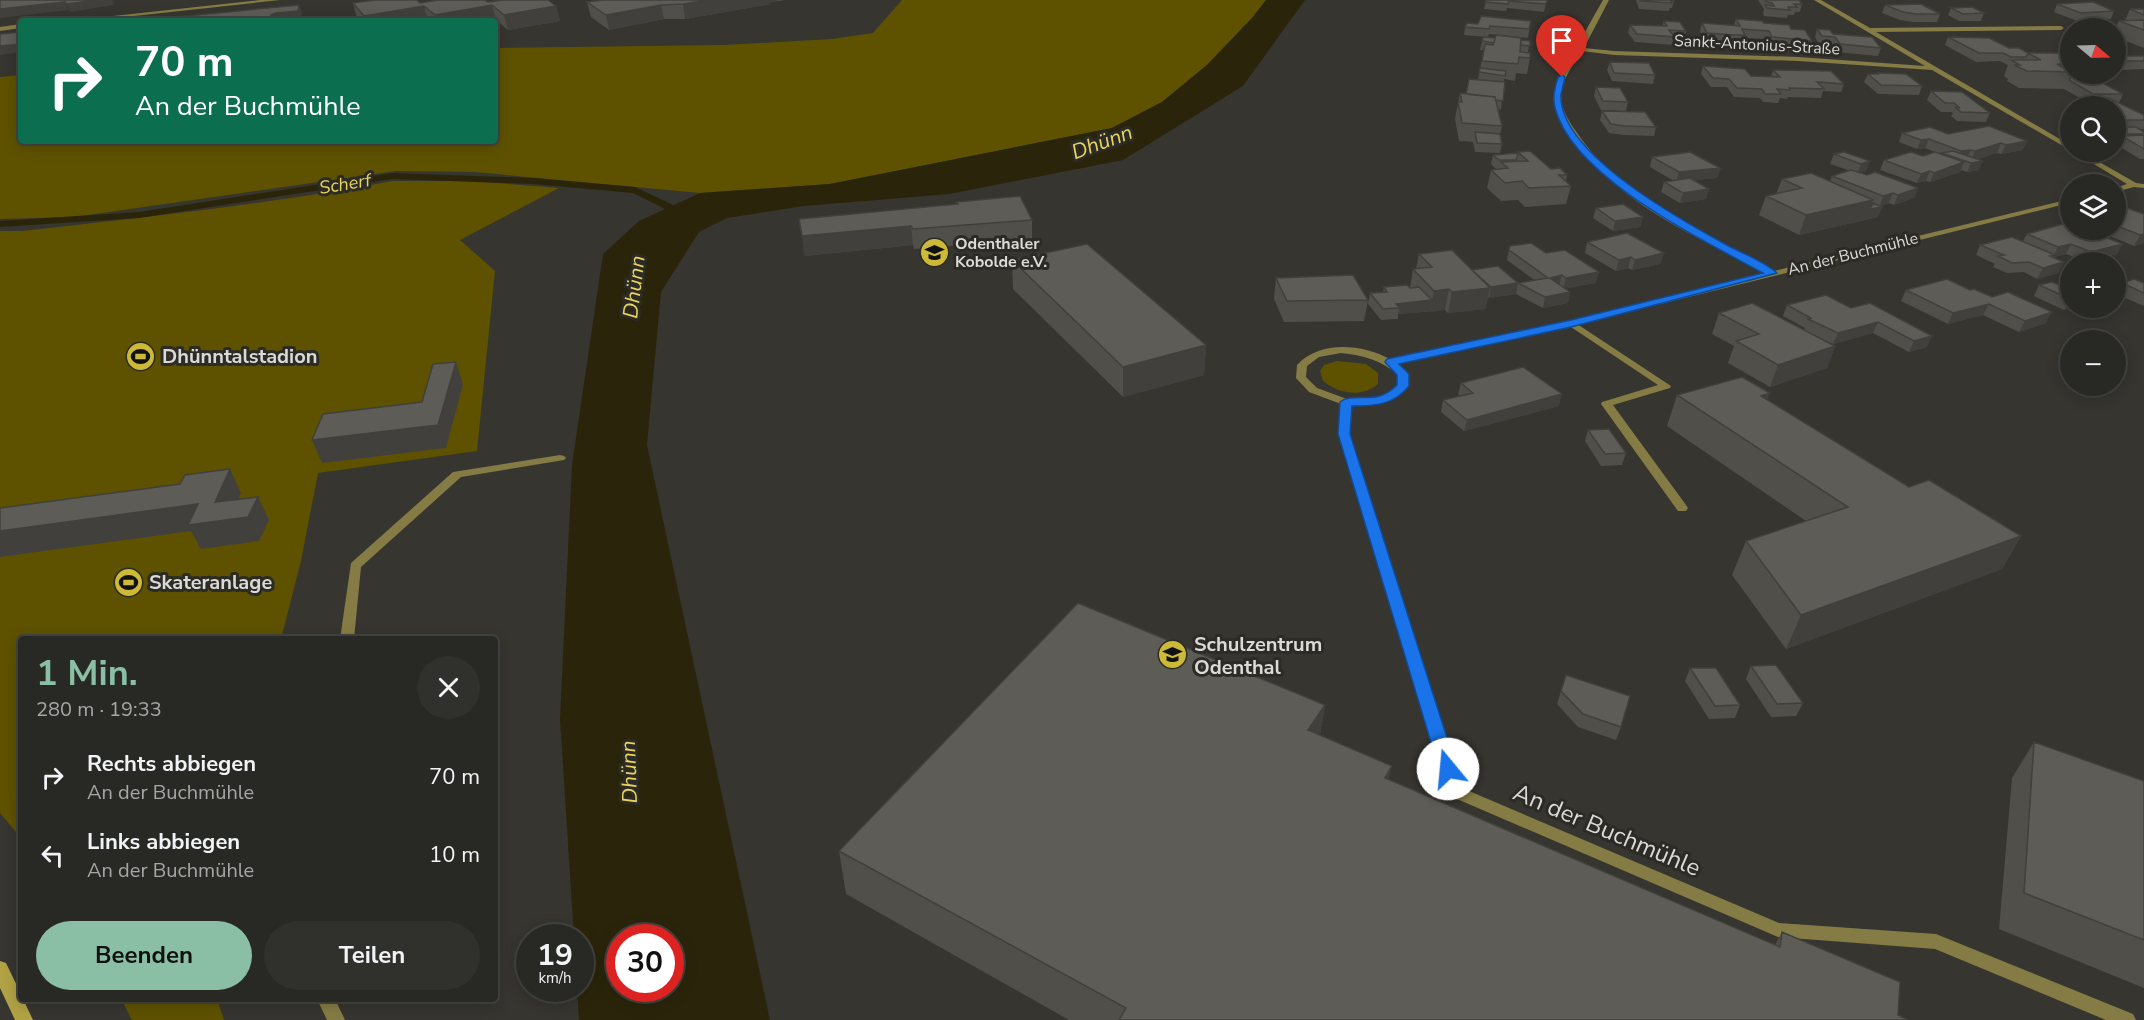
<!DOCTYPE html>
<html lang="de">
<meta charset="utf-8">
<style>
:root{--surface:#282824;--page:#30302c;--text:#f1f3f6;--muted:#a5a6a6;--line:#444441;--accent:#8abfa5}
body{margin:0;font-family:"Nunito Sans",sans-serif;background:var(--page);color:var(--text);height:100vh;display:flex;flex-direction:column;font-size:22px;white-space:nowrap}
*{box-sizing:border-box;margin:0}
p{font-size:20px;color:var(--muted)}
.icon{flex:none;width:33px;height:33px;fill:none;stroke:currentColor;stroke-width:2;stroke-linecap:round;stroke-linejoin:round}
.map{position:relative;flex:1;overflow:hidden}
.drawer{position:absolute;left:18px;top:636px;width:480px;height:366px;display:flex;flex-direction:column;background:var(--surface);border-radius:6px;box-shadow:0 3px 15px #0003,0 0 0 2px var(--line)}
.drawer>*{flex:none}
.hud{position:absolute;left:18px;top:18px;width:480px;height:126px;border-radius:6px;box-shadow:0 3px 15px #0003,0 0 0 2px var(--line);background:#0b6e4f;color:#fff;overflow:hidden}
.needle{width:39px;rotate:109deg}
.fabs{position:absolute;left:2060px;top:18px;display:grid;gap:12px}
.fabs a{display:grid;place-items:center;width:66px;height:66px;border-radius:50%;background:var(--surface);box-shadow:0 3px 15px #0003,0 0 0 2px var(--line);font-size:30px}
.speed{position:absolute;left:516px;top:924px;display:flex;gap:12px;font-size:30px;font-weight:700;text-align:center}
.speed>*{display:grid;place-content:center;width:78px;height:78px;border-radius:50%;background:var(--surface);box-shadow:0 3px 15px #0003,0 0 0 2px var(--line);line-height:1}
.speed small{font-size:15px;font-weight:400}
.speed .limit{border:9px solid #d22;background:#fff;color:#111}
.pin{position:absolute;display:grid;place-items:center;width:51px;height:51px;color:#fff;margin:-62px -26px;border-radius:50% 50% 50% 0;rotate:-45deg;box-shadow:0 0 6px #0007}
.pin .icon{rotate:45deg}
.me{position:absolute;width:66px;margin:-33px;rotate:343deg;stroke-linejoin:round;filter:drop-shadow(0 0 4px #0008)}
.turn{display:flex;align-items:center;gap:21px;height:126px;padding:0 18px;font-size:27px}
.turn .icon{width:78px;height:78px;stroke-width:2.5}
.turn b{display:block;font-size:42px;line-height:51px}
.round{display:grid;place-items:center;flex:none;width:63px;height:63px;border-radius:32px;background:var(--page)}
.summary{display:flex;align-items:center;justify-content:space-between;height:102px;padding:0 18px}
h1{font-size:36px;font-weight:700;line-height:45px;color:var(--accent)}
.action{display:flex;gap:12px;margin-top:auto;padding:12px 18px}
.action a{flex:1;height:69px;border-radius:36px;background:var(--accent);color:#111;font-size:24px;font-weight:700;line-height:69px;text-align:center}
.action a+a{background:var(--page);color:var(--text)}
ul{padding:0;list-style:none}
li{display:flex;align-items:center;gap:18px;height:78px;padding:0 18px}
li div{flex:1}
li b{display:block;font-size:22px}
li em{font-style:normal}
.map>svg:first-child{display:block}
</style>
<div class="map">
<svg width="2144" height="1020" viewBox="0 0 2144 1020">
<rect width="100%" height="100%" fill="#363530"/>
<!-- green -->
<path fill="#5e5200" d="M902,0H1266L1252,18L1207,65L1162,102L1112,128L830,184L700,193L474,172L396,171L74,217L0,219V77L21,75V141H495V48L724,45L832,39L873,33Z
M393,181H471L559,188L460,240L495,271L477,451L318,473L301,561L281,639H21V838L0,813V231H22C146,217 270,204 393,181Z
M1337,361L1366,364L1378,373V384C1361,398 1340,394 1323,381L1320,371L1324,365Z
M121,999H217L224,1020H132Z"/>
<!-- water -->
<path fill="#2a250a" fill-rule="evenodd" d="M1266,0H1305L1243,86L1123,160L949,194L804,206L727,218L699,232L661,292L647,445L770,1020H579L577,989L580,988V938L574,937L560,719L572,465L603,254L639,221L700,193L830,184L1112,128L1162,102L1207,65L1252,18ZM620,938H670V988H620Z"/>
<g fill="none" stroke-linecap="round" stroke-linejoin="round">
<!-- stream -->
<path fill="#2a250a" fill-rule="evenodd" d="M393,173L533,178L635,187L671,204L689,218L680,220L663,208L633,193L533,184L393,179L139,218L0,227V221L139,212Z"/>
<!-- service -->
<path fill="#857b44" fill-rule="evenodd" d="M1571,320L1671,386L1670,388L1613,405L1686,505L1688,508L1686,511H1678L1601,404L1602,402L1658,385L1568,325L1566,323Z
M560,455L564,456L566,458L564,460L461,477L361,567L354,639H340L351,563L453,472Z
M317,999H335L345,1020H327Z"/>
<!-- minor -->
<path fill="#857b44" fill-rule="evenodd" d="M260,0H280L88,21H67Z
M1603,0H1609L1584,48L1614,51L1798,57L1925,66L1814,0H1821L1870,28L2061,26L2064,28L2061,30L1876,32L2070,145V150L1932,70L1798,61L1614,55L1582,51C1573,65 1562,79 1561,96C1561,108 1568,120 1575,130C1621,200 1703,233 1774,271L2070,199V203L1571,326L1397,364L1408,374V386C1392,406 1375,406 1351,405L1350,434L1462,788L1779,923L1936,934L2133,1014L2136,1020H2106L1935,949L1778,937L1450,796L1447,792L1338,434L1341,404L1309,392L1296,378L1297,365C1320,340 1362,344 1390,359L1571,320L1765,273C1696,236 1615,203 1571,135C1558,115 1550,99 1560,76ZM1341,353C1363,355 1381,360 1398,375V385L1388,395L1371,400L1347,399L1317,388L1306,377L1307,366L1319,357Z
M21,24V28L0,31V27Z
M2074,152H2082L2136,183L2144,184V188L2134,187L2115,192V188L2127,184Z"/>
<!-- secondary -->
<path fill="#b1a245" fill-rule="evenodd" d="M0,961L6,963L21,994V999H23L33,1020H15L0,988Z"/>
</g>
<!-- wall -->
<path fill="#504f4a" d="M602,0H786L771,2V4L685,19H664L609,30L591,17L587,2Z
M1486,0H1547L1544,12L1507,8L1506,11L1484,9Z
M1636,0H1674V1L1672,8H1670L1669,11L1639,9Z
M1758,0H1799L1802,4L1800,12H1795L1794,15H1788L1787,18L1764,16L1763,13L1764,9Z
M488,2L556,6L560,21L508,30L496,20L360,21L357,18L353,3Z
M2057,4L2114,11L2111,19L2077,21L2054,12Z
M1885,5L1940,14L1937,22H1913L1900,20L1882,13Z
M1951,8L1984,13L1981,21H1959L1948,15Z
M2130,9H2144V48L2115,37V28L2119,21H2125Z
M1736,19L1764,23L1791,29L1812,41L1809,49L1770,45L1766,39L1744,38L1742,43H1731L1704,41L1700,31L1702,23L1734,25Z
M1531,21L1528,38L1489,34L1488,37L1530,41L1528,52L1530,58L1527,74L1516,73L1515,81L1504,79L1501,110L1498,109L1502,126L1500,134L1502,144L1500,153L1475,152L1473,142L1459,141L1455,119L1460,93L1466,94L1478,79L1484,50H1480L1483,37H1487L1464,35L1465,27L1478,24Z
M1664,21L1686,31L1684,39L1675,38L1673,45L1635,42L1628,33L1630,25L1662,26Z
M1817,29L1833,34L1881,48L1878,56L1837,52L1832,45L1819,44L1815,37Z
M1948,37L2028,53L2070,56V74H2084L2083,77L2123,94L2119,103L2144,115V129H2140L2144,132V159H2140L2117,145L2118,143H2115V106H2084L2087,102L2064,89L2019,88L2007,81L2008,79L2004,76L2008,65L2000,61L1976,62L1945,45Z
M2115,56H2144V69L2122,70L2115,67Z
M1610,62L1655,75L1653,84L1612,81L1607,70Z
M1703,66L1751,76L1771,77L1773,70L1844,84L1841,92L1823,91L1821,98L1788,97L1787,99L1780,98L1778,103L1763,102L1760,98L1734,97L1727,87H1711L1701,74Z
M1877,73L1922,86L1919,95L1878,94L1864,82L1868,74H1877Z
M1596,87L1628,102L1626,111L1601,110L1594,96Z
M1931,91L1990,113L1986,122L1957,121L1951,116L1953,113L1951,112H1941L1927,100Z
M1602,111L1656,127L1654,136L1623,135L1609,133L1600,120Z
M1989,126L2023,150L2001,154L1997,153L1978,159L1979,170L1967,172L1961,170L1960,172L1930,182L1926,181L1917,183L1880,170L1884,160L1923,156L1937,153L1925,148L1917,149L1899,142L1902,133L1948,134Z
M1518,152L1551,169L1567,175L1566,181L1571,186L1566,204L1525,207L1518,200L1501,201L1487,188L1491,170L1496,169L1491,164L1493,155L1518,153Z
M1834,154L1870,161L1866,171L1860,173L1918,188L1914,198L1894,205L1889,203L1880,206L1882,207L1878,217L1799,235L1759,215L1766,196L1776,194L1782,179L1830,181L1832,176L1848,170L1830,164Z
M1652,157L1720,168L1717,178L1693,180L1709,189L1706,199L1680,203L1661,192L1664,182L1674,181L1650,167Z
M956,202L1032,220V239L914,249L913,245L804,256L956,204Z
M1596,208L1643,217L1640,227L1613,231L1593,218Z
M2115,211L2144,214V243L2134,246L2095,230H2115Z
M2027,234L2117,254L2086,262L2066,254L2054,257V258L2064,262L2058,273L2037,279L2024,272L2007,273L1993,267L1995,264L1976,255L1980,245L2023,241Z
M1587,242L1664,253L1660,264L1632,270L1628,268L1616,271L1585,253Z
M1509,250L1546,253L1596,283L1565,288L1570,292L1568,303L1543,308L1516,294L1489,298L1488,297L1485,309L1448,313L1445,310L1398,314V319L1381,320L1368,304L1370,293L1383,292L1384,287L1410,288L1413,269H1416L1419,254L1472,270L1518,283L1534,280L1507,260Z
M1012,260L1206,345L1204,375L1123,397L1013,289Z
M1276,278L1368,300L1364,321L1284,322L1274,299Z
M2122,283H2144V306L2116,294Z
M2039,285L2070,290V308L2064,310L2034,296Z
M1906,290H1970L2046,323L2019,332L1983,315L1948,324L1901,301Z
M1826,295L1927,347L1909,352L1873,333L1833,344L1804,330L1805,328L1783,316L1787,305Z
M1719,313L1835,346L1827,368L1770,387L1728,363L1734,346L1712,334Z
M1461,383L1559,406L1464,431L1441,412L1443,400L1460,396L1458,394Z
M1677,395L1767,400L1909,487L2021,536L2002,569L1786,649L1732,575L1746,541L1806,521L1667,426Z
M1588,430L1626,453L1622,465L1601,466L1585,441Z
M1751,666L1803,703L1796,716L1771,717L1746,679Z
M1690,668L1740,705L1735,718L1709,719L1685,681Z
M1566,675L1621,727L1616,740L1578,727L1557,704Z
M1325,705L1320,735L1389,779L1775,945L1782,932L1906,1020H1069L846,894L839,851Z
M2034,742L2144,781V988L1999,929L2012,778Z"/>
<!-- shaded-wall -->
<path fill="#41403c" d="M97,0H112L114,5L70,12L67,4Z
M708,0H778L771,2V4L685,19L683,4Z
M65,2L69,10L0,18V9Z
M299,5L302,12L301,18L279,21H241L271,15Z
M492,5L496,20L436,21L435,15Z
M661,5L664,19L609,30L606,15Z
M424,6L428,21H366L364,16Z
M556,6L560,21L508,30L504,15Z
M21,44V52L0,55V46Z
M1929,139L1925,148L1917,149L1921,140Z
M2027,141L2023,150L2001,154L2006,145Z
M2001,143L1997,153L1971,161L1975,151Z
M1971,150L1966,159L1958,158L1961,151Z
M1870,161L1866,171L1857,174L1861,164Z
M1983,161L1979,170L1967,172L1971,163Z
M1964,162L1960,172L1930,182L1934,173Z
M1720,168L1717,178L1676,182L1679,172Z
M1930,171L1926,181L1917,183L1921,174Z
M1918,188L1914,198L1894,205L1898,195Z
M1709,189L1706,199L1680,203L1683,193Z
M1893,193L1889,203L1880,206L1883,196Z
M1873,200L1870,209L1882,207L1878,217L1799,235L1806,215Z
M1643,217L1640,227L1613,231L1615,221Z
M911,226L913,245L804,256L802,236Z
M2144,234V243L2134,246L2140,235Z
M2071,244L2066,254L2054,257L2050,266V256L2054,255L2058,247Z
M2123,244L2117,254L2085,262L2091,252Z
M1664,253L1660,264L1632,270L1635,260Z
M1631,257L1628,268L1616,271L1619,260Z
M2064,262L2058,273L2037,279L2043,268Z
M1599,272L1596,283L1563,289L1566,278Z
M1562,275L1559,286L1550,278Z
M1518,283L1516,294L1489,298L1491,287Z
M1490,288L1485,309L1448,313L1452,292Z
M1449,289L1445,310L1430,312L1434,291Z
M1570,292L1568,303L1543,308L1545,297Z
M2070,299V308H2072L2064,310Z
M1432,300L1430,311L1398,314L1400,308L1396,304Z
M1989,304L1983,315L1948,324L1953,313Z
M2052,312L2046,323L2019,332L2025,321Z
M1878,322L1873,333L1833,344L1838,333Z
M1932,336L1927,347L1909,352L1914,341Z
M1206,345L1204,375L1123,397V367Z
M1835,346L1827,368L1770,387L1778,365Z
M456,362L463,384L446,448L322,463L312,440L438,425Z
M1770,393L1758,425L1761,396Z
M1562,394L1559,406L1464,431L1467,420Z
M230,469L241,493L230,520L258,497L269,520L259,541L201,549L191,531L0,557V531L215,502Z
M2021,536L2002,569L1786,649L1801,615Z
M1325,705L1318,747L1308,730Z
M1392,766L1382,809L1385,778Z"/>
<!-- building -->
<path fill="#5d5c56" stroke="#41403c" stroke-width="1.5" d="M0,0H97L67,4L65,2L0,9Z
M374,0H417L420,3L438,0H485L488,2L502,0H548L556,6L504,15L492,5L435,15L424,6L364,16L353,3Z
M602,0H708L683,4L661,5L606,15L587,2Z
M1486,0H1547L1546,4L1509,1L1508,4L1485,2Z
M1640,0H1674V1L1670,0L1672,3L1641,1Z
M1765,0H1799L1802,4H1794L1797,7H1788L1790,10L1767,8L1765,5L1774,6L1772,3L1767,2Z
M2093,2L2114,11L2081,13L2057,4Z
M1921,4L1940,14H1916L1903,12L1885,5Z
M299,5L298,11L276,13L271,15V18L241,21H134Z
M1972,7L1984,13L1963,14L1951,8Z
M2130,9H2144V15Z
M1481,16L1531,21L1529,29L1490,26L1489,29L1465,27L1467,23L1478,24Z
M1736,19L1762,21L1764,23L1789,25L1791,29L1805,30L1812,41L1772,37L1769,31L1742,29L1745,35H1734L1707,33L1702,23L1740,26Z
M2144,20V30L2119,21Z
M1664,21L1680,22L1686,31L1669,30L1675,37L1637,34L1630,25L1667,26Z
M1817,29L1830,30L1833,34L1872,37L1881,48L1840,44L1835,37L1822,36Z
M21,32V44L0,46V34Z
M1496,35L1521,38L1520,52L1530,53V58L1519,57L1518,64L1482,61L1485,44L1493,45Z
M1483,37L1495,38L1494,43L1482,41Z
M1948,37L1989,38L2009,48H2019L2028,53L2026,57H2011L2003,53H1979Z
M1521,40L1530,41V46L1521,45Z
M2028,53H2063L2070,56V64H2057L2070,71V72L2027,71L2014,65H2020L2011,60H2041Z
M2115,56H2144V61H2126Z
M1610,62L1649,63L1655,75L1614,73Z
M1703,66L1745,69L1751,76L1780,77L1773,70L1831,71L1844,84L1817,82L1824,89L1789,88L1790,90L1777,89L1781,94H1765L1762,89L1737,88L1729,79L1713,78Z
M1480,68L1506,71L1505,76L1479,72Z
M1877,73L1906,74L1922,86L1881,85L1868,74H1879Z
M2090,76L2123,94H2093L2069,80L2071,77Z
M1469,79L1505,82L1503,101L1496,100L1495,97L1466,94Z
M1596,87L1620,88L1628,102L1603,101Z
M1931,91L1962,92L1990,113L1961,112L1955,107L1960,108L1954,103H1945Z
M1460,93L1495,97L1502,126L1462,123L1458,102H1462Z
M2088,98H2109L2144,115V120H2118L2115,118V106H2103Z
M1602,111L1645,112L1656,127L1625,126L1611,124Z
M1989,126L2027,141L2006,145L2001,143L1975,151L1971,150L1961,151L1929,139L1921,140L1902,133L1930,127L1948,134Z
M2115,127H2136L2144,132V134H2119L2115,131Z
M1475,132L1500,134L1502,144L1477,143Z
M2144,135V149L2122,136Z
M1530,151L1551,169L1560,168L1567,175H1559L1571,186L1529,188L1522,181L1505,183L1491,170L1508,168L1501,162L1528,161L1518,152Z
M1953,151L1983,161L1971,163L1942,153Z
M1690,152L1720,168L1679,172L1652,157Z
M1844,152L1870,161L1861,164L1834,154Z
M1911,152L1923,156L1935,152L1964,162L1934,173L1930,171L1921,174L1884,160Z
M1518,153L1516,160H1499L1493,155Z
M1851,170L1867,175L1875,172L1918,188L1898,195L1893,193L1883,196L1832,176Z
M1811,173L1873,200L1806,215L1766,196L1802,188L1782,179Z
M1690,178L1709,189L1683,193L1664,182Z
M1020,196L1032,220L913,229L911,226L802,236L799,219L958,204L956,202Z
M1873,203L1882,207L1870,209Z
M1623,204L1643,217L1615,221L1596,208Z
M2127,208L2144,214V234L2140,235L2115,225V211Z
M2070,222V230H2087L2123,244L2091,252L2071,244L2058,247L2027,234Z
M1627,233L1664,253L1635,260L1631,257L1619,260L1587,242Z
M2012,237L2055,255L2050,256L2064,262L2043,268L2029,262L2012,263L1998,256L2004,255L1980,245Z
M1531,243L1546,253L1565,250L1599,272L1566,278L1562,275L1550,278L1570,292L1545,297L1518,283L1548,278L1509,250L1510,246Z
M1087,244L1206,345L1123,367L1012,260Z
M1452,250L1490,288L1452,292L1449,289L1434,291L1413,269L1432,267L1419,254Z
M1498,266L1518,283L1491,287L1472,270Z
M1353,275L1368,300L1287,301L1276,278Z
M1947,279L1970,290L1974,289L1992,297L2008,292L2052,312L2025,321L1989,304L1953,313L1906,290Z
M2134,279L2144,283V293L2122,283Z
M2052,282L2070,290V299L2039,285Z
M1407,285L1410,288L1419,287L1432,300L1396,304L1400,308L1383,309L1370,293L1387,292L1384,287Z
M1826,295L1851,308L1870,303L1932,336L1914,341L1878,322L1838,333L1808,319L1811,318L1787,305Z
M1752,303L1835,346L1778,365L1736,341L1759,334L1719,313Z
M456,362L438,425L312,440L323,414L422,402L433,364Z
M1523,367L1562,394L1467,420L1443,400L1473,393L1461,383Z
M1742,377L1770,393L1761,396L1909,487L1929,480L2021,536L1801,615L1746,541L1848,507L1677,395Z
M1609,429L1626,453L1605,454L1588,430Z
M230,469L215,502L258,497L248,517L188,525L198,504L0,531V508L180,484L185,475Z
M1078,603L1325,705L1308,730L1392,766L1385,778L1780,947L1782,932L1900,982L1898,1015L1906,1019V1020H1119L1126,1008L839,851Z
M1776,665L1803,703L1777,704L1751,666Z
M1690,668H1716L1740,705L1715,706Z
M1566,675L1630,696L1621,727L1583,714L1561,691Z
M2034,742L2144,781V940L2024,893Z"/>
<!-- route -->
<path fill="#1a73e8" stroke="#114b97" stroke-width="1.5" d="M1562,75L1565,77C1564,83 1562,89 1561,95C1559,153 1681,220 1725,244C1741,253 1764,261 1777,273L1571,327L1399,364L1409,374V386C1394,405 1375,406 1352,406L1350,434L1457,769L1454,774L1448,776L1442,774L1439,769L1338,434L1340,402C1354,391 1376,407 1397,385V375L1385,362L1387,359L1571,320L1763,273C1703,240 1573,178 1555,108C1552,97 1555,88 1558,77Z"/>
<!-- icons -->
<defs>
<symbol id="school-disc" viewBox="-11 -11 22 22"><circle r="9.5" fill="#cdb938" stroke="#2c2b26"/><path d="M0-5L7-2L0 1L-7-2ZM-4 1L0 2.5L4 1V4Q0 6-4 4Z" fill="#111"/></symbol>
<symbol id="stadium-disc" viewBox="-11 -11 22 22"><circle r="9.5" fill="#cdb938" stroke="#2c2b26"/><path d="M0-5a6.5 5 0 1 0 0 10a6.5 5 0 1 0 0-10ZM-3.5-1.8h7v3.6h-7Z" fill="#111"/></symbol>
</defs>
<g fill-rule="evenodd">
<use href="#school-disc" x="918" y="236" width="33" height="33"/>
<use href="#stadium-disc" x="124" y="340" width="33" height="33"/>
<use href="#stadium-disc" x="112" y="566" width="33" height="33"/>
<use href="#school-disc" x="1156" y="638" width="33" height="33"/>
</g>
<g text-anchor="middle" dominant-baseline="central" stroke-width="6" stroke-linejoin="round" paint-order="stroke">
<!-- far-street labels -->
<g font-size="16" fill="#dbdad7" stroke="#2c2b26">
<text transform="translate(1757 45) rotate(3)">Sankt-Antonius-Straße</text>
<text transform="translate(1853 254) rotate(-14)">An der Buchmühle</text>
</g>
<!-- far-poi labels -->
<g font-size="16" font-weight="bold" fill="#dbdad7" stroke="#2c2b26" text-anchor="start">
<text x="955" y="244">Odenthaler<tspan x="955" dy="18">Kobolde e.V.</tspan></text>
</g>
<!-- far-water labels -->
<g font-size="18" font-style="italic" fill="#e8d45f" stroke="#2c2b26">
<text transform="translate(345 184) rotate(-9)">Scherf</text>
</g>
<!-- poi labels -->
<g font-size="20" font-weight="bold" fill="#dbdad7" stroke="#2c2b26" text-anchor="start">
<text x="162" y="356">Dhünntalstadion</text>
<text x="149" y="582">Skateranlage</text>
<text x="1194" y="644">Schulzentrum<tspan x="1194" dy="23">Odenthal</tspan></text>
</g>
<!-- water labels -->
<g font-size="21" font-style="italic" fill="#e8d45f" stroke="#2c2b26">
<text transform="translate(1102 142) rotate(-20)">Dhünn</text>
<text transform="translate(634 287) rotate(-83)">Dhünn</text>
<text transform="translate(629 772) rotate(-92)">Dhünn</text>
</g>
<!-- near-street labels -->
<g font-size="24" fill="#dbdad7" stroke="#2c2b26">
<text transform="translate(1607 830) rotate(23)">An der Buchmühle</text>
</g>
</g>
</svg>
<div class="fabs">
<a><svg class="needle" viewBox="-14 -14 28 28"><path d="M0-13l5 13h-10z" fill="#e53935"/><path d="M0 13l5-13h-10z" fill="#a5a6a6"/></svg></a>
<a><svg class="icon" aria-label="search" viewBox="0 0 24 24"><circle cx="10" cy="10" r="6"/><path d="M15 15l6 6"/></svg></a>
<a><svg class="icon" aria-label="layers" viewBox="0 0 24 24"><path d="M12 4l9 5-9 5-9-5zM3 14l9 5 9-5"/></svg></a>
<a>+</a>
<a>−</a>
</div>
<div class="speed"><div>19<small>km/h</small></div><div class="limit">30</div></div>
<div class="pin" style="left:1562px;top:77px;background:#d93025"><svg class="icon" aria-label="arrive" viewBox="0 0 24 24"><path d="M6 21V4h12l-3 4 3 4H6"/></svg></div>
<svg class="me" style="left:1448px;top:769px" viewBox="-20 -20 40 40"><circle r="19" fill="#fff"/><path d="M0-13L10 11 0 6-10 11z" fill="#1a73e8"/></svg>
<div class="hud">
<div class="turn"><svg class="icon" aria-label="right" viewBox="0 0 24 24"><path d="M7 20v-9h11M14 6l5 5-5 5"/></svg><div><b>70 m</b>An der Buchmühle</div></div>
</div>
<section class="drawer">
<div class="summary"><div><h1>1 Min.</h1><p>280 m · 19:33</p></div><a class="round"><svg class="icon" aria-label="close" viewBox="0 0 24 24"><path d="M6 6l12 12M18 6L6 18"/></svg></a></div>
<ul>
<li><svg class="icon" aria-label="right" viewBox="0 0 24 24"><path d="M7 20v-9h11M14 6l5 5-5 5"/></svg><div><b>Rechts abbiegen</b><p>An der Buchmühle</p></div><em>70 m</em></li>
<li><svg class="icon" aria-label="left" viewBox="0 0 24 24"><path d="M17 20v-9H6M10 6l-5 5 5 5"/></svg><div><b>Links abbiegen</b><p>An der Buchmühle</p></div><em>10 m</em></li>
</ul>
<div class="action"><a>Beenden</a><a>Teilen</a></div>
</section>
</div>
